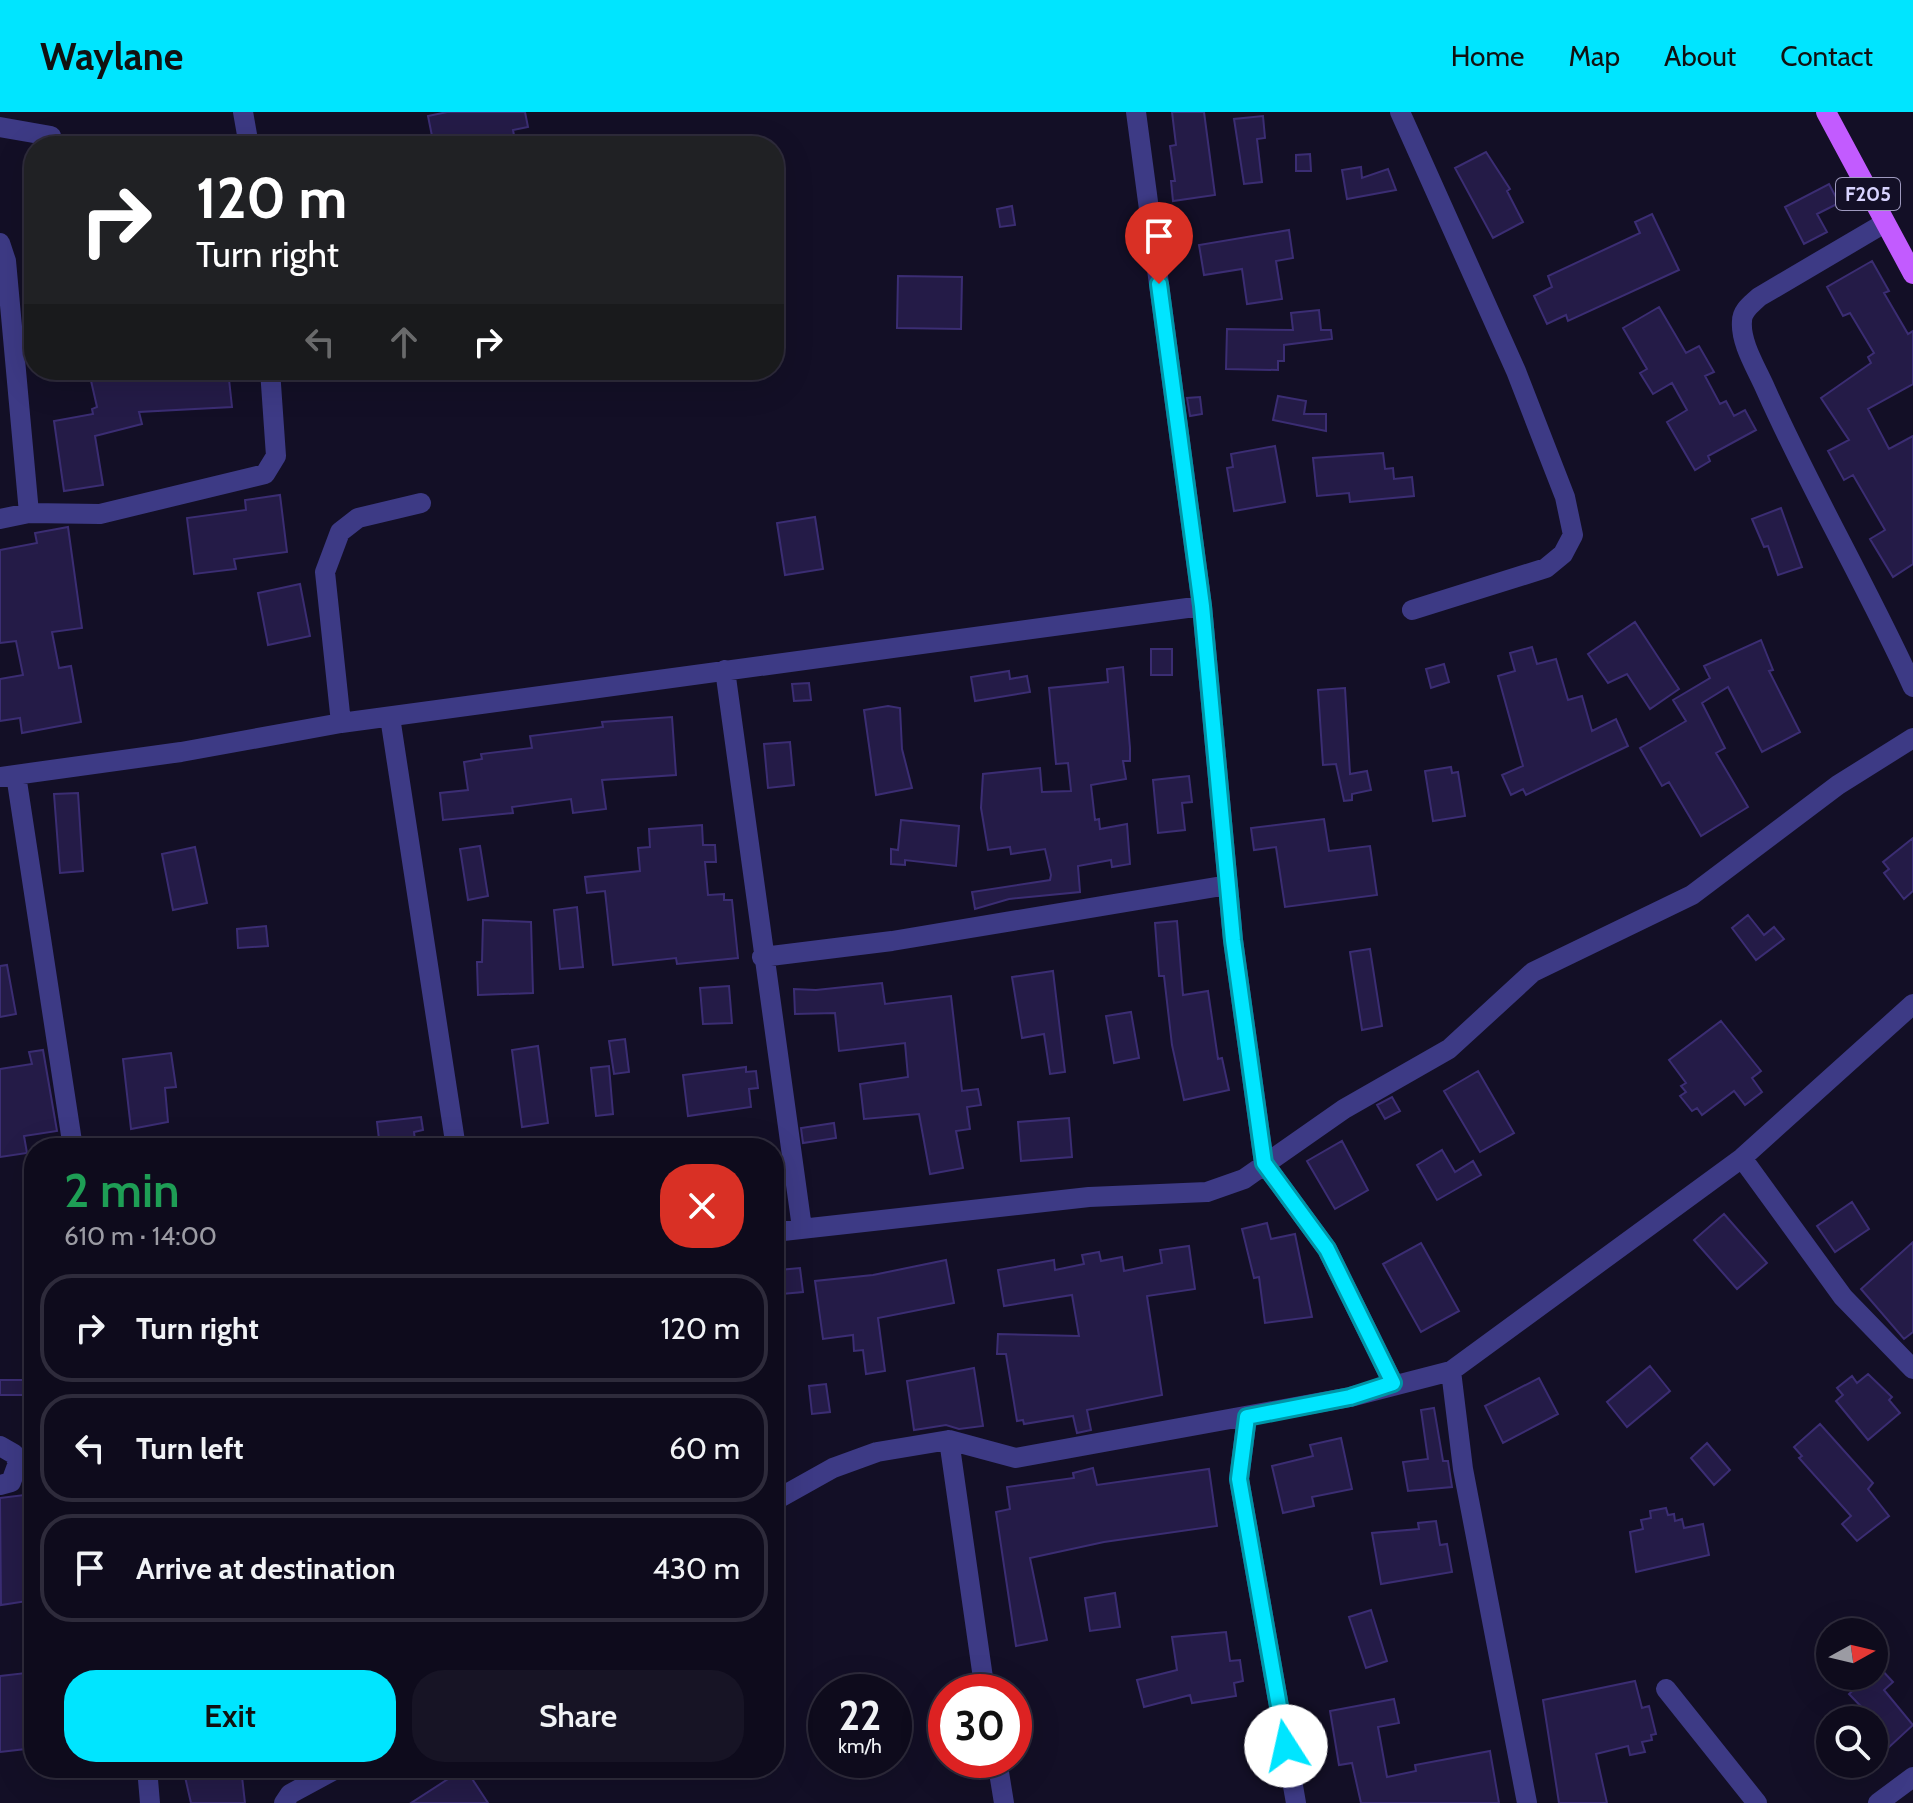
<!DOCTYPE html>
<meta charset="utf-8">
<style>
:root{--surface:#0e0b1c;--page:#171425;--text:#f1f3f6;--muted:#9b9ba3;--line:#2e2b3b;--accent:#00e5ff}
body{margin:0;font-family:Cabin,sans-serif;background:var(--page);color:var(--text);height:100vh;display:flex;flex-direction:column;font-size:30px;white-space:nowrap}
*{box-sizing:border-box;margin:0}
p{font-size:26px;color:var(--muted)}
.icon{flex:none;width:44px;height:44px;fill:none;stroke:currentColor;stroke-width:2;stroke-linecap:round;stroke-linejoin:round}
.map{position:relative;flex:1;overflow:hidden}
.panel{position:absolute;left:24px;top:1026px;width:760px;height:640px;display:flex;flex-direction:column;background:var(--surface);border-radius:32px;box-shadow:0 8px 32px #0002,0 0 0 2px var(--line)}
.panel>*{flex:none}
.hud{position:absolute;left:24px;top:24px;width:760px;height:244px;border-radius:32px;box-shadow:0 8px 32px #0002,0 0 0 2px var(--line);background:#202124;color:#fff;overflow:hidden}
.needle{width:52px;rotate:82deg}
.buttons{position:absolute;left:1816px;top:1506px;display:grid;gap:16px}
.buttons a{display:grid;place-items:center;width:72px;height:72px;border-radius:50%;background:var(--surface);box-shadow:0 8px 32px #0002,0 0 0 2px var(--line);font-size:40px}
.speed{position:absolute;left:808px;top:1562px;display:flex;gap:16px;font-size:40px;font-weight:700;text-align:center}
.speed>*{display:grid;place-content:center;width:104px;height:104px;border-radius:50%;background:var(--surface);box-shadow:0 8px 32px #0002,0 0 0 2px var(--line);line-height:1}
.speed small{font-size:20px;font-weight:400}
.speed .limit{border:12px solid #d22;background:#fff;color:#111}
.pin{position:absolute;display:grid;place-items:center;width:68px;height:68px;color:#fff;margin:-82px -34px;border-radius:50% 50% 50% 0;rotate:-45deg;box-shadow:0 0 8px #0007}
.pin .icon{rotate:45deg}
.me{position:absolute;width:88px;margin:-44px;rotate:350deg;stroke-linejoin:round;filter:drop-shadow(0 0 6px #0008)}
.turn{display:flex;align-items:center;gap:28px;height:168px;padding:0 40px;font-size:36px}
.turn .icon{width:104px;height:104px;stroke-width:2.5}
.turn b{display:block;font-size:56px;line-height:68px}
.lanes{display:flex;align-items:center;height:76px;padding:0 40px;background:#0003;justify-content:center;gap:40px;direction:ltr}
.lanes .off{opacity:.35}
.round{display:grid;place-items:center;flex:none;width:84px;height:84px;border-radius:32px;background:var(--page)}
.headline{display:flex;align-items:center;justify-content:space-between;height:136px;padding:0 40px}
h1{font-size:48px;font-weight:600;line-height:60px;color:#1e9e55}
.primary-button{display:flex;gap:16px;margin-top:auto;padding:16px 40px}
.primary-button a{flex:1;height:92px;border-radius:32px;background:var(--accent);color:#111;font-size:32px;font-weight:600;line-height:92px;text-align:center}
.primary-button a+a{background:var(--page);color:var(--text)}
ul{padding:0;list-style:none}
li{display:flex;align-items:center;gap:24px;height:108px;margin:0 16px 12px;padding:0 24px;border:4px solid var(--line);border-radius:32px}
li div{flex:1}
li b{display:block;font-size:30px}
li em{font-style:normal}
header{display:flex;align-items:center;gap:48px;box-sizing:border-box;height:112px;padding:0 40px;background:var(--accent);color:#111}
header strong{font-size:38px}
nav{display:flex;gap:44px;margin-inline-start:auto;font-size:28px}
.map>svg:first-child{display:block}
</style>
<header>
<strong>Waylane</strong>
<nav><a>Home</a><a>Map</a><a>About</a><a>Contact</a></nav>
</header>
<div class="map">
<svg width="1913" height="1691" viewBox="0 0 1913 1691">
<rect width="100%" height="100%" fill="#130f26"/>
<!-- building -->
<path fill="#241b47" stroke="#3b2d73" stroke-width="2" d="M447,0H525L528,15L513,18L516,34H481L480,25L434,34L428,4Z
M1172,0H1204L1215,83L1173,89L1171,69H1175L1170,34L1176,33Z
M1263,4L1265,26L1257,27L1262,70L1244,72L1234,7Z
M1486,40L1510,77L1507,79L1523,110L1493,126L1455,56Z
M1310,42L1311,59H1296V43Z
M1361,55L1362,66L1388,57L1396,78L1347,87L1342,58Z
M1829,72L1839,91L1817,102L1827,120L1804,132L1785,95Z
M1012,94L1015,113L1000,115L997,97Z
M1652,102L1679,158L1568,209L1566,203L1547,212L1534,184L1552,175L1548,164L1640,121L1635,110Z
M1289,118L1293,146L1276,149L1282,187L1247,192L1242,157L1204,163L1199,133Z
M1872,149L1889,179L1884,181L1908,222L1913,219V272L1868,297L1889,337L1913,324V452L1893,465L1870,427L1885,418L1853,363L1844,368L1828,339L1849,328L1821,286L1871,251L1868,245L1874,241L1850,201L1843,204L1827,175Z
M898,164L962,165L961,217L897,216Z
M1659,195L1686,241L1699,234L1714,260L1705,264L1720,292L1726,289L1734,304L1745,298L1756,318L1708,344L1710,349L1695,358L1667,310L1687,298L1672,271L1653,282L1640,261L1647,257L1623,216Z
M1319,198L1321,218H1331L1332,227L1284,233V249H1278V258L1226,257L1227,217L1293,218L1291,201Z
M97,258H228L232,295L139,300L142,312L95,324L103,373L64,379L54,309L93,302L92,297L97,295L89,260Z
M1278,284L1306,289L1304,302H1326V319L1273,308Z
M1200,285L1202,302L1190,304L1187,286Z
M1275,334L1285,390L1234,399L1227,356L1233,355L1231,342Z
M1383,341L1385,357L1393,356L1394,367L1412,365L1414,384L1350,390L1349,381L1317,384L1313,346Z
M280,383L287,440L234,447L236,457L194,462L187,406L246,398L245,388Z
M1781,396L1802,455L1778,463L1768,434L1764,435L1752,407Z
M815,405L823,457L785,463L777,411Z
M68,415L82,516L52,520L59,556L71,554L81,610L22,621L20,606L0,609V567L23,563L16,529L0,531V438L37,431L35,421Z
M300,472L310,524L268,533L258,481Z
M1635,510L1679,577L1650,597L1627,562L1608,571L1588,542Z
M1761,528L1773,558L1769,559L1800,620L1762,640L1728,575L1702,591L1725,636L1716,641L1748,695L1701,724L1669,670L1662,674L1640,636L1686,609L1673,588L1710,566L1704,554Z
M1532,535L1537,552L1556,547L1568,588L1582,584L1592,619L1616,607L1628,634L1526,683L1523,677L1511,683L1502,663L1523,654L1498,564L1515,559L1510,541Z
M1151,537H1172V563H1151Z
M1444,552L1449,570L1431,576L1426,557Z
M1123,555L1130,636V649H1123L1126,667L1091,673L1095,708L1099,707L1100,717L1127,712L1130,752L1112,755L1111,748L1078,754L1080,780L1009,787L975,797L972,780L1050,768L1051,763L1045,737L1011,742L1010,735L988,738L981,696L983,662L1040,656L1042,680L1071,679L1068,651L1056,652L1049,576L1108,570L1107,557Z
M1009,559L1010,567L1027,564L1030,580L975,589L971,565Z
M809,571L811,588L794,589L792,572Z
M1345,576L1350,662L1367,659L1371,678L1352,682V688L1344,689L1336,652L1323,653L1318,578Z
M888,594L900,596L902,637L912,676L876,683L864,598Z
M672,605L676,663L602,668L606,697L573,701L571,687L512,695L513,701L443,708L440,681L468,678L464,650L482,647L481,642L532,636L530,624L603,615L602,610Z
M790,630L794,673L768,676L764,632Z
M1451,655L1452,661L1458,660L1465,704L1433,709L1425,659Z
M1189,664L1192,690L1182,691L1185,718L1158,721L1153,668Z
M78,681L83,759L60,761L54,682Z
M1324,707L1329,739L1370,734L1377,783L1285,795L1276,735L1254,738L1251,716Z
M901,708L959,714L956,754L905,748V753L891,752V737L898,738Z
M702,713L703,733H715L716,750H705L708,783L724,782V788H732L738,846L677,852L676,846L613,853L605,779L587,781L585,765L640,759L638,736L650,735L649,717Z
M1913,726V779L1904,787L1884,761L1889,757L1883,750Z
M480,734L488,784L468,788L460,737Z
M195,735L207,791L173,798L162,742Z
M577,795L583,855L560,857L554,798Z
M1748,803L1764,823L1774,815L1784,827L1756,848L1732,816Z
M483,808L531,810L533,881L478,883L477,850H482Z
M1177,809L1183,883L1208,879L1218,947L1222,946L1229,978L1184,988L1172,933L1164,864H1159L1155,811Z
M266,814L268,834L238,836L237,817Z
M1370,837L1382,914L1362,918L1350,840Z
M7,853L16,902L0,905V854Z
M1053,859L1065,960L1050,962L1044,922L1022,926L1012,865Z
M882,871L885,892L951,884L962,979L978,977L981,993L967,995L970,1017L956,1019L963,1056L930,1062L919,1002L864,1007L860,972L908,965L905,931L839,939L835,901L795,902L794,877L816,878Z
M729,874L732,911L703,912L700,876Z
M1131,900L1139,946L1114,951L1106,904Z
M1721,909L1761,959L1752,966L1762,980L1745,993L1734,979L1702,1003L1697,996L1692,999L1680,984L1686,980L1681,974L1686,971L1669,948Z
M625,927L629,960L614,962L609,929Z
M538,934L548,1011L522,1015L512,938Z
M43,938L57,1019L24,1024L27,1041L0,1045V957L32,952L29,940Z
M171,941L176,975L165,976L168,1010L131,1017L123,947Z
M609,954L613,1002L596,1004L591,956Z
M746,955V960L756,959L758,976L749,977L751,995L688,1004L683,963Z
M1478,959L1514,1021L1480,1040L1444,979Z
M1392,985L1400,999L1385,1007L1377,993Z
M421,1005L423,1018L414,1020L416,1036H380L377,1010Z
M1069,1006L1072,1045L1021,1049L1018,1010Z
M834,1011L836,1026L803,1031L801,1016Z
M1342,1029L1368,1078L1335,1097L1307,1049Z
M1442,1038L1455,1060L1473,1049L1481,1063L1437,1088L1417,1053Z
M1852,1090L1869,1117L1835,1140L1817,1114Z
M1724,1102L1767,1151L1737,1177L1694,1128Z
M1267,1111L1271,1127L1295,1122L1312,1205L1265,1211L1259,1165L1254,1166L1242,1117Z
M1913,1130V1220L1904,1227L1861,1177Z
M1421,1131L1459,1199L1421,1220L1383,1152Z
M1189,1134L1195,1177L1147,1184L1162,1283L1087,1298L1091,1318L1077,1321L1073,1304L1024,1312L1023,1308L1017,1309L1006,1242H997L998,1222L1079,1224L1072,1183L1004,1194L998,1158L1054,1148L1055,1158L1084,1152L1082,1143L1099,1140L1101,1149L1122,1145L1124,1159L1162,1151L1160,1138Z
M946,1148L954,1191L878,1206L885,1259L866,1262L863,1238L854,1239L853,1223L823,1227L815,1169L873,1163Z
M800,1156L803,1180L782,1182L779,1158Z
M1650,1254L1670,1279L1627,1315L1607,1290Z
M974,1256L983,1314L959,1317L946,1313L914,1318L907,1269Z
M1868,1262L1892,1285L1889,1288L1900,1301L1868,1328L1836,1289L1843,1283L1837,1276L1852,1264L1857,1271Z
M1539,1266L1558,1302L1503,1331L1485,1294Z
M0,1268H34V1283H0Z
M826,1272L830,1300L812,1302L809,1274Z
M1434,1296L1443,1349H1448L1452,1375L1408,1379L1403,1350L1428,1347L1421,1298Z
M1820,1312L1873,1371L1868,1377L1889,1404L1857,1429L1842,1412L1851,1404L1799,1346L1802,1344L1794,1335Z
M1341,1326L1352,1377L1312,1385L1314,1394L1283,1401L1272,1354L1313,1344L1310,1333Z
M1707,1331L1730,1358L1714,1373L1691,1346Z
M1093,1356L1097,1373L1209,1357L1217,1414L1104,1430L1030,1446L1047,1528L1016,1534L996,1400L1010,1397L1007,1375L1074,1366L1073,1361Z
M24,1383L26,1403L34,1402V1488L1,1493L0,1386Z
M1666,1396L1668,1403L1674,1402L1675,1409L1682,1407L1684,1416L1703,1412L1709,1443L1636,1460L1630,1420L1643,1417L1641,1408L1651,1406L1650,1399Z
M1436,1409L1440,1433L1447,1432L1452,1460L1381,1472L1372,1421L1419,1417L1418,1411Z
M1115,1481L1120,1515L1090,1519L1085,1486Z
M1371,1498L1387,1549L1366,1556L1349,1505Z
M1226,1520L1230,1549L1240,1548L1243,1569L1234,1571L1236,1584L1192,1591L1190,1583L1144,1595L1137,1568L1177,1558L1172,1525Z
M1879,1555L1893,1570L1884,1578L1913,1613L1874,1649V1608L1849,1582L1869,1564H1874Z
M34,1560V1636L0,1640V1564Z
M1635,1569L1642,1596L1649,1594L1656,1622L1651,1623L1652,1628L1642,1630L1645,1640L1630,1643L1628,1634L1596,1642L1607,1691H1559L1543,1588Z
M1394,1587L1399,1611L1378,1615L1387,1665L1416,1659L1415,1653L1490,1639L1499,1691H1361L1352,1651L1339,1653L1330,1599Z
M183,1656H241L245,1691H191Z
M465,1656L488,1691H411Z"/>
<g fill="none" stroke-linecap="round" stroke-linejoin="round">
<!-- minor -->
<path stroke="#3d3a85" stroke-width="20" d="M243,0L249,34
M1136,0L1202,494L1233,828L1264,1051L1327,1137L1393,1271
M1400,0L1516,259L1565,385L1573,423L1563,442L1546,456L1412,498
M0,15L51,24
M1883,112L1759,185C1752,192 1742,198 1742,209C1740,231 1757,257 1766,278C1811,379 1867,474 1913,575
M0,131L6,149L29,401
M0,407L29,401L100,402L265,362L276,344L270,258
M725,558L802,1116
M390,605L456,1036
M341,611L325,460L340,420L358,406L421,391
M16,663L73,1036
M0,665L181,640L341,611L1202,494
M762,845L892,829L1228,773
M1742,1046L1843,1185L1913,1257
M774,1120L1089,1085L1207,1080L1244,1067L1344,997L1449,937L1533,860L1692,783L1838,673L1913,626
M1451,1259L1463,1357L1527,1691
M1247,1305L1239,1367L1296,1691
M949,1328L985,1580
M0,1334L14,1342L18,1351L11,1370L0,1373
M774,1389L833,1356L877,1340L949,1328L1016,1346L1350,1285L1451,1259L1742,1046L1913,892
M1666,1577L1757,1691
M997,1648L1004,1691
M147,1656L150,1691
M284,1691L290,1682L338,1656
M1878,1691L1913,1665"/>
<!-- major -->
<path stroke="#c25bff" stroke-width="20" d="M1826,0L1913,162"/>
</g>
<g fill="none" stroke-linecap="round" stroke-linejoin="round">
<defs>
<path id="route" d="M1159,172L1202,494L1233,828L1264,1051L1327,1137L1393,1271L1350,1285L1247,1305L1239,1367L1286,1634"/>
</defs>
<!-- route casing -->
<use href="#route" stroke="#0095a6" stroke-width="20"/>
<!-- route -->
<use href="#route" stroke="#00e5ff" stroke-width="14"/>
</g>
<g text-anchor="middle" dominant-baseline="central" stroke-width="8" stroke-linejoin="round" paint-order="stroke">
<!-- shield labels -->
<rect fill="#130f26" stroke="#9e99be" stroke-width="2" x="1836" y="66" width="64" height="32" rx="6"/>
<g font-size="20" font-weight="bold" fill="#d9d4ff">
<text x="1868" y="82">F205</text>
</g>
</g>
</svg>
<div class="buttons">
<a><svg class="needle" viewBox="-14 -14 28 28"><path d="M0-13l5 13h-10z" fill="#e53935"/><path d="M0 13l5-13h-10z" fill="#9b9ba3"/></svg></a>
<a><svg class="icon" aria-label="search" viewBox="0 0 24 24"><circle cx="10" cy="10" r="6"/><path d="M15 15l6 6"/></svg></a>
</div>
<div class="speed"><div>22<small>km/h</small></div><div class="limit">30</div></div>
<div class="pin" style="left:1159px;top:172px;background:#d93025"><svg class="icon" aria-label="arrive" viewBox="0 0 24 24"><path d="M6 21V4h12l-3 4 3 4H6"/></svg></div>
<svg class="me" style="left:1286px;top:1634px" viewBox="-20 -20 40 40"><circle r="19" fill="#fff"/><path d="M0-13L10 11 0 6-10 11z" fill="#00e5ff"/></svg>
<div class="hud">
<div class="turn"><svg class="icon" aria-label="right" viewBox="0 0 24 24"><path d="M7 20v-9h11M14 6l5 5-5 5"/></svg><div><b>120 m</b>Turn right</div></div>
<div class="lanes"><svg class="icon off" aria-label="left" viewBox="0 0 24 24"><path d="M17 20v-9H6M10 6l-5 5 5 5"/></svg><svg class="icon off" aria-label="ahead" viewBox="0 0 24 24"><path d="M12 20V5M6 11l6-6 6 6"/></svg><svg class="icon" aria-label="right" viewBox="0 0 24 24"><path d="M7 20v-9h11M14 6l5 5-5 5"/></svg></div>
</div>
<section class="panel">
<div class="headline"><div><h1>2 min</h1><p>610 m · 14:00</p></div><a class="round" style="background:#d93025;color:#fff"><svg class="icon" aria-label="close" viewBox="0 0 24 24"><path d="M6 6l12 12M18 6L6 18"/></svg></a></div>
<ul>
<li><svg class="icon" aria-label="right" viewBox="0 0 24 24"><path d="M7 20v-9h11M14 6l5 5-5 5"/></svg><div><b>Turn right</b></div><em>120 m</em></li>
<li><svg class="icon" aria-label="left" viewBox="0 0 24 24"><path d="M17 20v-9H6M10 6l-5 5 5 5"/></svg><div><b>Turn left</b></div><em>60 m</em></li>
<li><svg class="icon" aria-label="arrive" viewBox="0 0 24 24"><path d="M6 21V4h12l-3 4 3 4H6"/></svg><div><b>Arrive at destination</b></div><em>430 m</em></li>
</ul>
<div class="primary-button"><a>Exit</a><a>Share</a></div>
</section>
</div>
